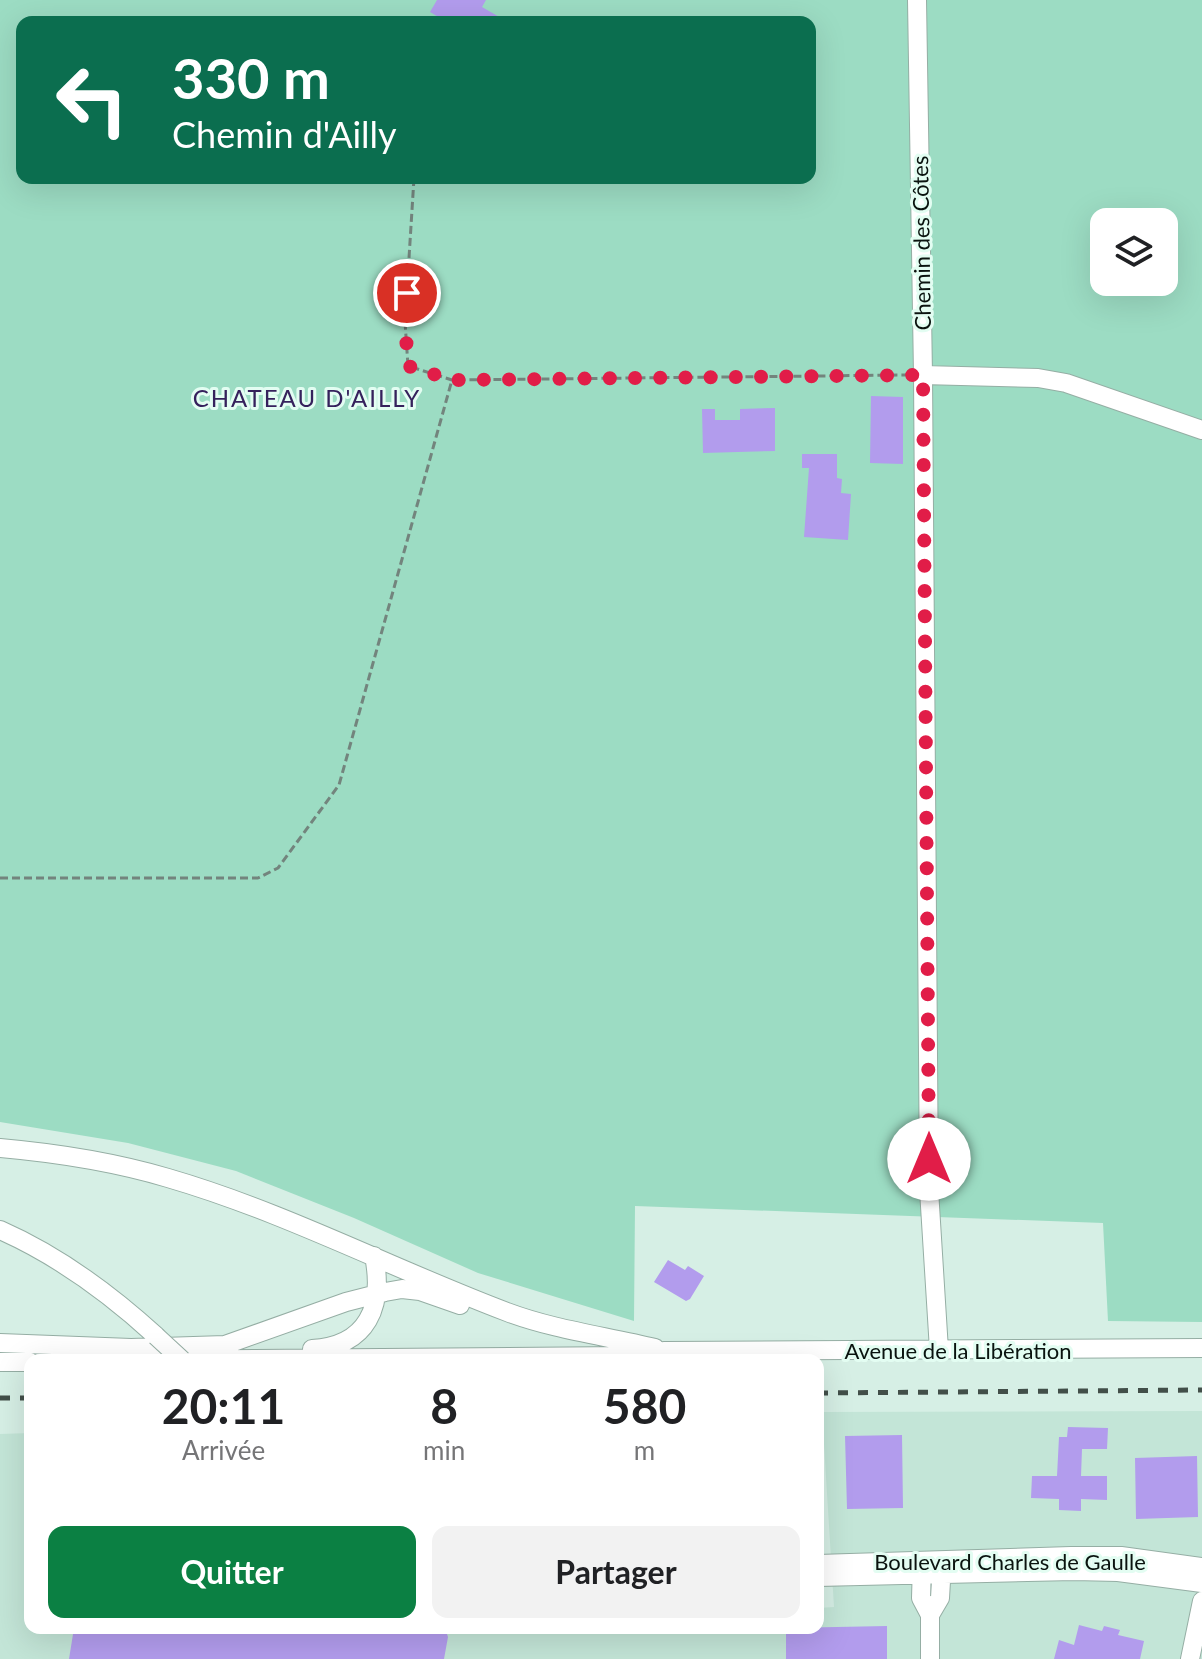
<!DOCTYPE html>
<html lang="fr">
<meta charset="utf-8">
<style>
:root{--surface:#fff;--page:#f2f2f2;--text:#202124;--muted:#757577;--accent:#0b8043}
body{margin:0;font-family:Lato,sans-serif;background:var(--page);color:var(--text);height:100vh;display:flex;flex-direction:column;font-size:30px;white-space:nowrap}
*{box-sizing:border-box;margin:0}
p{font-size:26px;color:var(--muted)}
.icon{flex:none;width:44px;height:44px;fill:none;stroke:currentColor;stroke-width:2;stroke-linecap:round;stroke-linejoin:round}
.map{position:relative;flex:1;overflow:hidden}
.drawer{position:absolute;left:24px;top:1354px;width:800px;height:280px;display:flex;flex-direction:column;background:var(--surface);border-radius:16px;box-shadow:0 8px 32px #0002}
.drawer>*{flex:none}
.guide{position:absolute;left:16px;top:16px;width:800px;height:168px;border-radius:16px;box-shadow:0 8px 32px #0002;background:#0b6e4f;color:#fff;overflow:hidden}
.controls{position:absolute;left:1090px;top:208px;display:grid;gap:16px}
.controls a{display:grid;place-items:center;width:88px;height:88px;border-radius:16px;background:var(--surface);box-shadow:0 8px 32px #0002;font-size:40px}
.pin{position:absolute;display:grid;place-items:center;width:68px;height:68px;color:#fff;margin:-34px;border:4px solid #fff;border-radius:50%;box-shadow:0 2px 8px #0007}
.me{position:absolute;width:88px;margin:-44px;rotate:0deg;stroke-linejoin:round;filter:drop-shadow(0 0 6px #0008)}
.turn{display:flex;align-items:center;gap:28px;height:168px;padding:0 24px;font-size:36px}
.turn .icon{width:104px;height:104px;stroke-width:2.5}
.turn b{display:block;font-size:56px;line-height:68px}
.eta{display:flex;justify-content:space-evenly;align-items:center;height:136px;text-align:center}
.eta b{font-size:48px;font-weight:700;line-height:56px}
.cta{display:flex;gap:16px;margin-top:auto;padding:16px 24px}
.cta a{flex:1;height:92px;border-radius:16px;background:var(--accent);color:#fff;font-size:32px;font-weight:700;line-height:92px;text-align:center}
.cta a+a{background:var(--page);color:var(--text)}
.map>svg:first-child{display:block}
</style>
<div class="map">
<svg width="1202" height="1659" viewBox="0 0 1202 1659">
<rect width="100%" height="100%" fill="#d6efe5"/>
<!-- built -->
<path fill="#c3e5d7" d="M1202,1411V1659H0V1434L30,1433V1628H818V1608L834,1607L822,1412Z"/>
<!-- green -->
<path fill="#9cdcc3" fill-rule="evenodd" d="M0,0H1202V1322L1108,1321L1103,1223L635,1206L634,1321L478,1273L354,1218L236,1171L128,1143L0,1122ZM22,22H810V178H22ZM1104,222H1164V282H1104Z"/>
<!-- building -->
<path fill="#b29ced" d="M437,0H486L482,7L508,22H447L430,12Z
M871,396L903,397V464L870,463Z
M775,408V451L703,453L702,409H715V420H740V409Z
M802,454H837V478L842,479L841,493L851,494L848,540L804,537L809,468H802Z
M668,1260L685,1270L688,1266L704,1276L690,1299L686,1301L654,1282Z
M1068,1427L1108,1428L1107,1449H1082L1081,1476H1107V1500L1081,1499V1511L1059,1510V1499L1031,1498L1032,1476H1057L1059,1437H1067Z
M902,1435L903,1508L847,1509L845,1436Z
M1197,1456L1198,1517L1136,1519L1135,1458Z
M1079,1625L1102,1631L1104,1626L1120,1630L1118,1635L1144,1641L1140,1659H1054L1059,1640L1074,1645Z
M887,1626V1659H786V1628Z
M74,1628H445L448,1637L444,1659H69Z"/>
<g fill="none" stroke-linecap="round" stroke-linejoin="round">
<defs>
<path id="minor" d="M917,0L923,375L929,1190L939,1350
M923,375L1038,378L1066,383L1202,430
M0,1148C56,1153 114,1162 168,1178C285,1212 393,1269 507,1312C555,1330 606,1336 655,1348
M0,1230C59,1256 109,1293 156,1336
M0,1343L131,1348L225,1345L346,1302L385,1292L402,1289L420,1291L460,1305
M312,1349C368,1346 384,1306 374,1256
M114,1360L625,1356L665,1351L1202,1348
M0,1362H30
M818,1564L1071,1556H1121L1202,1567
M922,1564L921,1598L930,1615V1659
M818,1577L1074,1571L1118,1572L1202,1583
M930,1615L940,1598L942,1564
M1190,1659L1202,1601"/>
</defs>
<!-- minor casing -->
<use href="#minor" stroke="#95aea4" stroke-width="20"/>
<!-- path -->
<path stroke="#73847d" stroke-width="3" stroke-dasharray="8 4" stroke-linecap="butt" d="M414,178L405,322L408,366L452,380L906,375
M0,878H258L278,868L339,785L452,380"/>
<!-- minor -->
<use href="#minor" stroke="#fff" stroke-width="18"/>
<!-- rail -->
<path stroke="#424f49" stroke-width="5" stroke-dasharray="10 10" stroke-linecap="butt" d="M818,1393L1202,1390
M0,1398H30"/>
<defs>
<path id="minor-bridge" d="M156,1336L182,1360"/>
</defs>
<!-- minor-bridge casing -->
<use href="#minor-bridge" stroke="#95aea4" stroke-width="20" stroke-linecap="butt"/>
<!-- minor-bridge -->
<use href="#minor-bridge" stroke="#fff" stroke-width="18"/>
</g>
<g fill="none" stroke-linecap="round" stroke-linejoin="round">
<!-- route -->
<path stroke="#e11d48" stroke-width="14" stroke-dasharray="0 25.2" d="M407,293L405,322L408,366L452,380L923,375L929,1159"/>
</g>
<g text-anchor="middle" dominant-baseline="central" stroke-width="6" stroke-linejoin="round" paint-order="stroke">
<!-- street labels -->
<g font-size="22" fill="#0a130f" stroke="#e3fdf2">
<text transform="translate(921 243) rotate(-91)">Chemin des Côtes</text>
<text x="958" y="1350">Avenue de la Libération</text>
<text x="1010" y="1561">Boulevard Charles de Gaulle</text>
</g>
<!-- neighbourhood labels -->
<g font-size="24" letter-spacing="2" fill="#35215c" stroke="#e3fdf2">
<text x="307" y="397">CHATEAU D'AILLY</text>
</g>
</g>
</svg>
<div class="controls">
<a><svg class="icon" aria-label="layers" viewBox="0 0 24 24"><path d="M12 4l9 5-9 5-9-5zM3 14l9 5 9-5"/></svg></a>
</div>
<div class="pin" style="left:407px;top:293px;background:#d93025"><svg class="icon" aria-label="arrive" viewBox="0 0 24 24"><path d="M6 21V4h12l-3 4 3 4H6"/></svg></div>
<svg class="me" style="left:929px;top:1159px" viewBox="-20 -20 40 40"><circle r="19" fill="#fff"/><path d="M0-13L10 11 0 6-10 11z" fill="#e11d48"/></svg>
<div class="guide">
<div class="turn"><svg class="icon" aria-label="left" viewBox="0 0 24 24"><path d="M17 20v-9H6M10 6l-5 5 5 5"/></svg><div><b>330 m</b>Chemin d'Ailly</div></div>
</div>
<section class="drawer">
<div class="eta">
<div><b>20:11</b><p>Arrivée</p></div>
<div><b>8</b><p>min</p></div>
<div><b>580</b><p>m</p></div>
</div>
<div class="cta"><a>Quitter</a><a>Partager</a></div>
</section>
</div>
